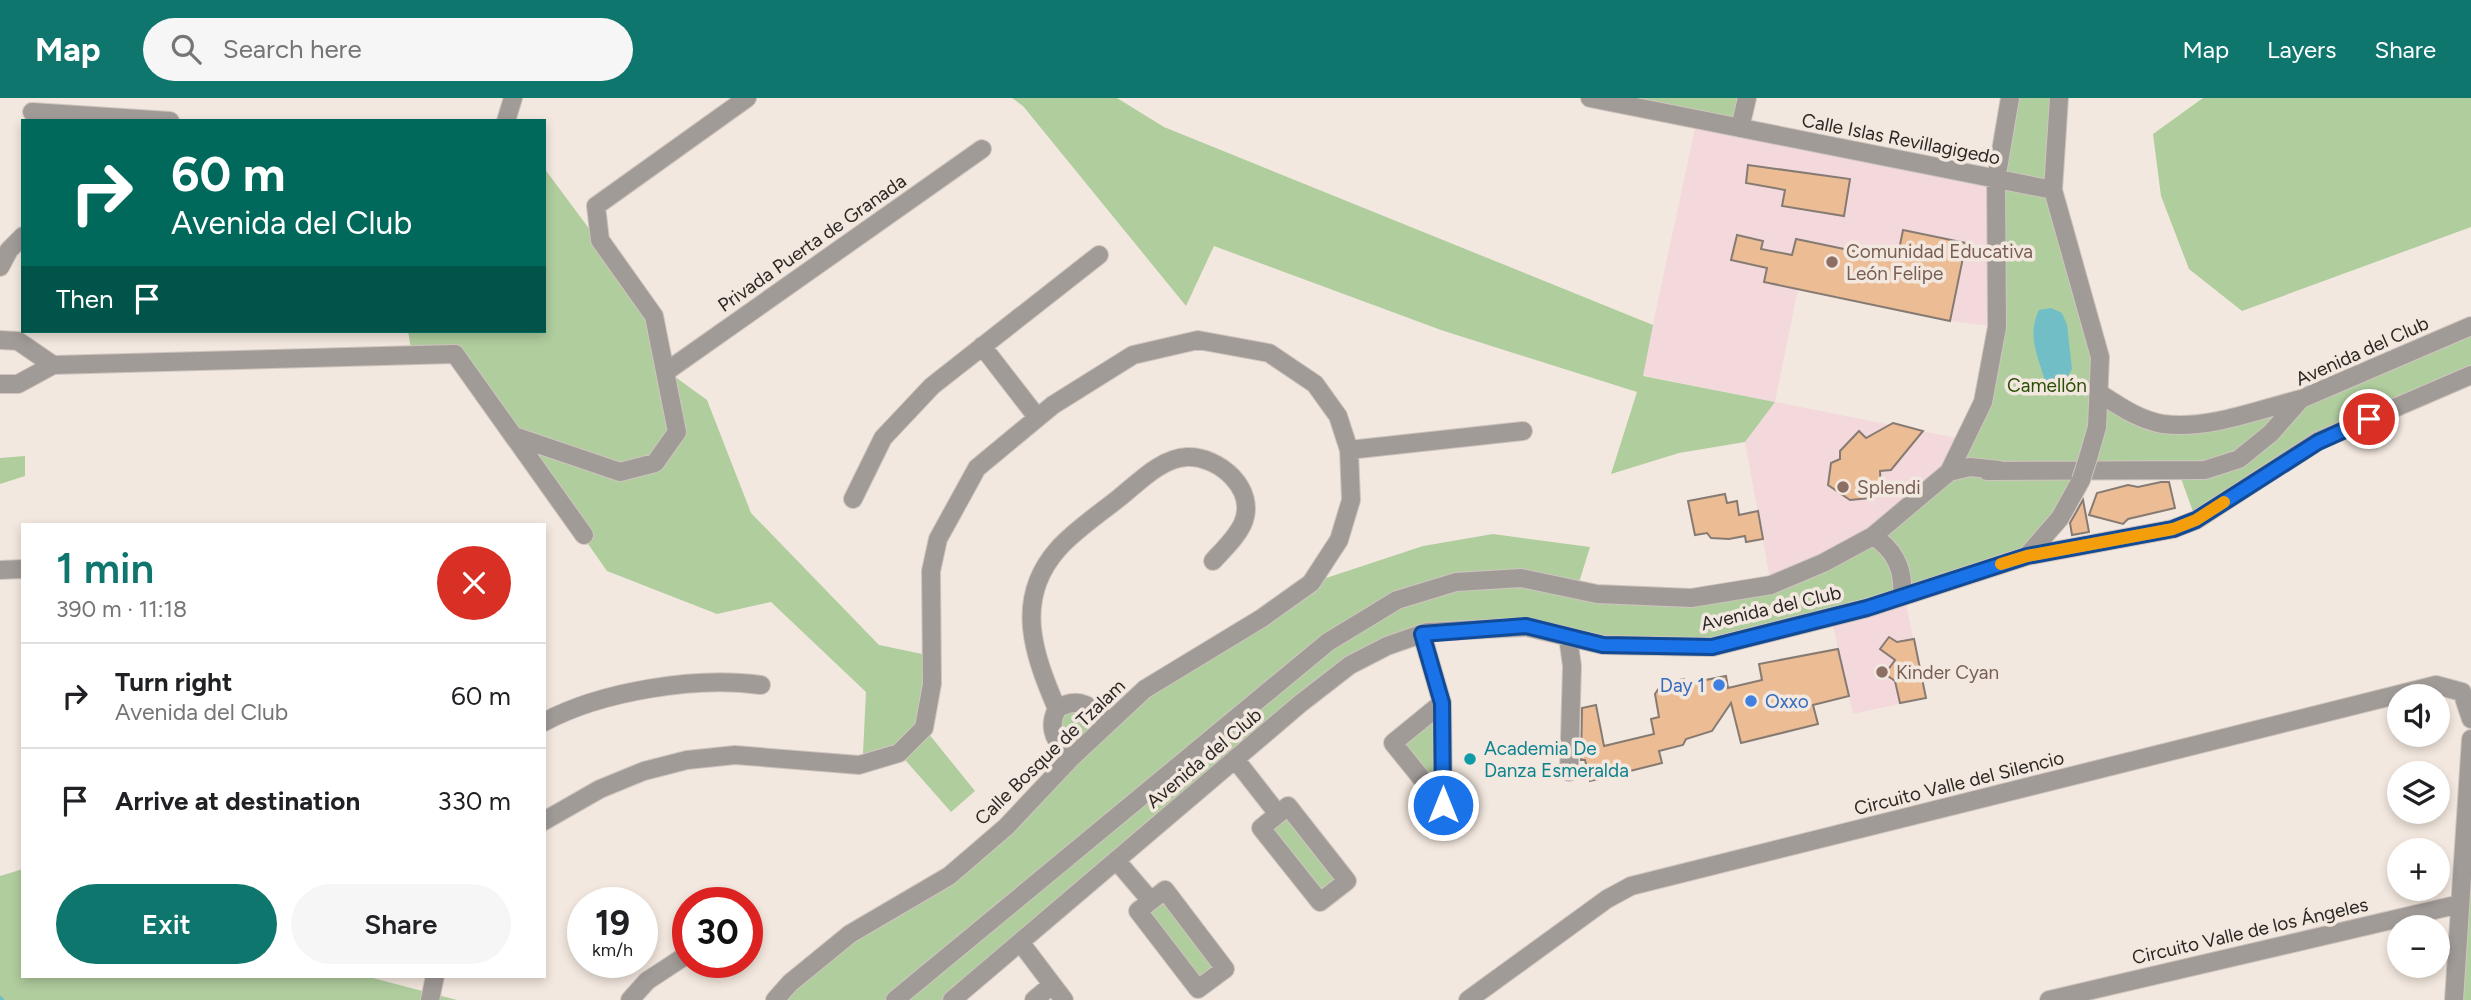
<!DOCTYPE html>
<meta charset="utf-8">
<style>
:root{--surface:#fff;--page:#f6f6f6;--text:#202124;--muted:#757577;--line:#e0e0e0;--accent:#0f766e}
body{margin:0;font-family:Figtree,sans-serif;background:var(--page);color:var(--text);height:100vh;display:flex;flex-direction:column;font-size:26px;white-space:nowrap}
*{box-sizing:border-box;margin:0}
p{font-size:23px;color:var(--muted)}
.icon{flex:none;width:38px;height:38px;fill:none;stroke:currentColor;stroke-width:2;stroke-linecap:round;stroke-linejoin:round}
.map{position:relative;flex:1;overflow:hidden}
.details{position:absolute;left:21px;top:425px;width:525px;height:455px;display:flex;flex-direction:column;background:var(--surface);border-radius:0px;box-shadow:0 4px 10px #0003}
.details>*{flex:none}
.banner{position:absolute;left:21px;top:21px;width:525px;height:214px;border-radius:0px;box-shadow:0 4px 10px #0003;background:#00695c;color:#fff;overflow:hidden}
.tools{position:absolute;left:2387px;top:586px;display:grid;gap:14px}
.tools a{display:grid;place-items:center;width:63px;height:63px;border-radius:50%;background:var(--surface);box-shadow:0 4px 10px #0003;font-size:35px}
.speed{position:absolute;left:567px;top:789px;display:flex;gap:14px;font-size:35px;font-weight:700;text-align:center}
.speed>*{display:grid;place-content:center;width:91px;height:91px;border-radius:50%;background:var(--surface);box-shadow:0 4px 10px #0003;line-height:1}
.speed small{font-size:18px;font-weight:400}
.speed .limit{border:10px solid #d22;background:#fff;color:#111}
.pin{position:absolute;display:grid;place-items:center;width:60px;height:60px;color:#fff;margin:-30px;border:4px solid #fff;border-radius:50%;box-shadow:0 2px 7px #0007}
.me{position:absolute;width:77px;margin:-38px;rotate:0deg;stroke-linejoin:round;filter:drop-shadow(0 0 5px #0008)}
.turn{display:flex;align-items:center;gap:24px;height:147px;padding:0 35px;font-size:32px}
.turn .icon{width:91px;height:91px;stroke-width:2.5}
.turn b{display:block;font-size:49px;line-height:60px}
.then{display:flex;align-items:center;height:66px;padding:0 35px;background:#0003;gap:14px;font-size:26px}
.round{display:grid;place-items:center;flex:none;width:74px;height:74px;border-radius:37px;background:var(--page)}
.headline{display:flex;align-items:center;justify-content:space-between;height:119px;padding:0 35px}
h1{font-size:42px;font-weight:600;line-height:52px;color:var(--accent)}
.primary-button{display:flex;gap:14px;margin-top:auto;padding:14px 35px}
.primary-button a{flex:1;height:80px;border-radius:42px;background:var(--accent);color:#fff;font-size:28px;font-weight:600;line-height:80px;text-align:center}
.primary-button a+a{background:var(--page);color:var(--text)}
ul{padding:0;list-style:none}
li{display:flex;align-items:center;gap:21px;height:105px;padding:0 35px;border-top:2px solid var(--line)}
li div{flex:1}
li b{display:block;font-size:26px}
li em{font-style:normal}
header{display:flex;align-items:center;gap:42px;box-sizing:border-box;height:98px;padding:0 35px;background:var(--accent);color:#fff}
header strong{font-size:33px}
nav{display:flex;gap:38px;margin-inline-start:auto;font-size:24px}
.search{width:490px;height:63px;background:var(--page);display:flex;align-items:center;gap:18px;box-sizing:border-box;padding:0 24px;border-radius:38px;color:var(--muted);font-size:26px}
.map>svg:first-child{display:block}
</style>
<header>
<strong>Map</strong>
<div class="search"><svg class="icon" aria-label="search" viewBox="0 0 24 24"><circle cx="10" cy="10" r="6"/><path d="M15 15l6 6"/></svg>Search here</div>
<nav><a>Map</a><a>Layers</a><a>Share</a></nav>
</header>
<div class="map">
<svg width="2471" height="902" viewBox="0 0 2471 902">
<rect width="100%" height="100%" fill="#f3e8df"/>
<!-- education -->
<path fill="#f3d9dc" d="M1697,21L1996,82L1997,229L1950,223L1798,191L1775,304L1967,342L1916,403L1771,487L1745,344L1774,304L1642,277Z
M1904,497L1926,600L1853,616L1831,520Z"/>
<!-- green -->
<path fill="#b0cd9e" d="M1012,0H1117L1164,29L1653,227L1643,278L1775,304L1745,344L1679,355L1611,376L1637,294L1441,232L1214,148L1186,208L1023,8Z
M1590,0H1747L1740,30Z
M2010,0H2059L2052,73L2092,234L2109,286L2106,298L2163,326L2301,301L2471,228V277L2317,342L2196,422L2178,372L1970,368L1962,359L1983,303Z
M2203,0H2471V129L2242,213L2189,171L2161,98L2153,36Z
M544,70L654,218L667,273L707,302L751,415L879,547L932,558L924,630L975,693L951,714L899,655H863L866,594L771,504L717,516L607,473L455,256L412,257L408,233H544Z
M25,358V378L0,386V360Z
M2082,372L2026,457L1903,496L1875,437L1949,376Z
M1493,436L1590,449L1577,491L1597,496L1771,487L1873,439L1893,462L1902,497L1712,549L1603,547L1526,529L1427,534L1350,567L952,902H775L790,885L949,778L1071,660L1055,643L1063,607L1108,624L1311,485L1423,448Z
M1442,605L1443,707L1393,645Z
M2471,641V902H2454Z
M1288,708L1347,783L1320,804L1261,730Z
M23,771V878L369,879L457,902H0V778Z
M1165,792L1225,871L1198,891L1138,813Z"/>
<!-- water -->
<path fill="#71bec7" d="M2051,210L2062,215L2067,227L2072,271L2062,288L2046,286C2039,260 2026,238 2039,212Z"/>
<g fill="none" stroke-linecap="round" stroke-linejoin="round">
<!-- stream -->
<path stroke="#71bec7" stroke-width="6" d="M0,901L1,902"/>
</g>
<!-- building -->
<path fill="#ecbc94" stroke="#867b73" stroke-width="2" d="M1748,67L1850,81L1844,118L1782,108L1785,92L1746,85Z
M1903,132L1966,145L1950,223L1764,184L1767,170L1731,162L1737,137L1763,143L1761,151L1792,157L1796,141L1897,162Z
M1893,325L1923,333L1891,372L1880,373L1881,391L1870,392V400L1850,402L1828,387L1831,365L1840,361V353L1859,333L1866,340Z
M2161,384H2169L2175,410L2128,421L2123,426L2089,417L2097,395L2128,387L2138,389Z
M1725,396L1727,405L1737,403L1739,417L1758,413L1763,441L1746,444L1745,438L1729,441L1711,440L1707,435L1695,437L1688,403Z
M2083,402L2089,434L2072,437L2070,425Z
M1889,539L1897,544L1914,541L1926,600L1900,605L1895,583L1885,576L1895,562L1880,551Z
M1838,551L1849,598L1813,607L1818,626L1741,645L1731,605L1712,633L1686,641L1683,647L1659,653L1662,665L1590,683L1585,662H1581L1582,610L1596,607L1604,648L1654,636L1651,621L1659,619L1655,596L1662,586L1684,581L1685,586L1726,578L1728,590L1762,582L1759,566Z"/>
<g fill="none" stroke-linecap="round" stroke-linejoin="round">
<defs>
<path id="minor" d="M1590,0L2053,92
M2059,0L2053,92L2100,259L2097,329L2088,360
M32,14L170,23
M506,23L513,0
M1740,30L1747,0
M0,169L9,152L23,138
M0,242L18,243L53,267
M982,248L1037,319
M667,273L982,51
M0,286H18L53,267L455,256L584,437
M2099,295C2119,308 2139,322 2163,326C2208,332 2257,312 2301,301
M517,339L620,374L655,365L677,334L654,218L600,142L596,108L747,0
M1349,352L1523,333
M1987,373L2205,372L2239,361L2271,335L2301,301L2471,228
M1949,374L1983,304L1997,229L1996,82L2010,0
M853,401L883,340L932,288L1099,157
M1873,438C1895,452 1904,471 1902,497
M2027,458L2060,420L2081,382
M0,472L23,471
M1422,536L1442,605L1443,707
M1568,539L1572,568L1569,674
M1442,605L1393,645L1443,707
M1057,611C1034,557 1013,502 1058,451C1075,432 1099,416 1119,400C1138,385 1161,360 1187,359C1219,358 1257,391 1243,425C1237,439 1223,452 1213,463
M544,624C602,593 697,578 761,587
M1071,660C1057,645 1046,632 1057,611C1078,597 1093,609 1108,624
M1235,661L1278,716
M1288,708L1347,783L1320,804L1261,730Z
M544,723L600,691L644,673L687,662L735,657L859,667L899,655L924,630L932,586L931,473L938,441L977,370L1053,307L1133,257L1198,242L1269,255L1315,286L1338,318L1349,352L1351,402L1339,442L1311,485L1262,520L1145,591L1071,660L1006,729L949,778L850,836L790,885L775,902
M1116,762L1151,803
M1165,792L1225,871L1198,891L1138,813Z
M1020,844L1064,902
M430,902L435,878
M630,902L647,883L688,856
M895,902L1328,544L1397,502L1456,484L1521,480L1597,496L1691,500L1771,487L1823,465L1873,438L1949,374L1970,369L1999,372
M952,902L1301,605L1350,567L1387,548L1427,534L1526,529L1603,547L1712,549L1867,510L2027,458L2173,431L2196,422L2318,343L2471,277
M1034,902L1052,887
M1468,902L1607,801L1631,788L2436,587L2462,594L2471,621
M2049,902L2460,806
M2454,902L2471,641"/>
</defs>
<!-- minor casing -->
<use href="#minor" stroke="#cfc5be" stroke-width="20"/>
<!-- minor -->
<use href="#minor" stroke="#a19b98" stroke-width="18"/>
<defs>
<path id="minor-bridge" d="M2081,382L2088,360"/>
</defs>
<!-- minor-bridge casing -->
<use href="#minor-bridge" stroke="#cfc5be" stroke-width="20" stroke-linecap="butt"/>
<!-- minor-bridge -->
<use href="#minor-bridge" stroke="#a19b98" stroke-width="18"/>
</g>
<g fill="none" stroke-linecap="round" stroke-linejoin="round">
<defs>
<path id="route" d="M1443,707L1442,605L1422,536L1526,528L1603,547L1712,549L1867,510L2027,458L2173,431L2196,422L2318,344L2369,321"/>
</defs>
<!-- route casing -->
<use href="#route" stroke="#114b97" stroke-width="18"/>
<!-- route -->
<use href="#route" stroke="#1a73e8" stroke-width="12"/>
<!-- slow -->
<path stroke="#f59e0b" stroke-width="12" d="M2001,466L2027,458L2173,431L2196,422L2224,404"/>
</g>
<!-- markers -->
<g fill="#8d6e63" stroke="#f3e8df" stroke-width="2.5">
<circle cx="1832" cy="164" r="7"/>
<circle cx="1843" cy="389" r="7"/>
<circle cx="1882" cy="574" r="7"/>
</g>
<g fill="#3f7fe0" stroke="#f3e8df" stroke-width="2.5">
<circle cx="1719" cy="587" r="7"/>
<circle cx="1751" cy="603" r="7"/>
</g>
<circle fill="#0f9aa8" stroke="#f3e8df" stroke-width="2.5" cx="1470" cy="661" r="7"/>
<g text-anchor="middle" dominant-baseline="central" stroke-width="7" stroke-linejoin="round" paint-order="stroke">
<!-- street labels -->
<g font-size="19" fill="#2c2825" stroke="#f3e8df">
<text transform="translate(1901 41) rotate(11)">Calle Islas Revillagigedo</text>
<text transform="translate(812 145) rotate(-35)">Privada Puerta de Granada</text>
<text transform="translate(2362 253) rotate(-24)">Avenida del Club</text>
<text transform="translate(1771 510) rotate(-13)">Avenida del Club</text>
<text transform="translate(1050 654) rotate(-44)">Calle Bosque de Tzalam</text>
<text transform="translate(1204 660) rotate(-40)">Avenida del Club</text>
<text transform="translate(1959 685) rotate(-14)">Circuito Valle del Silencio</text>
<text transform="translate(2250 833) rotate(-13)">Circuito Valle de los Ángeles</text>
</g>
<!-- education labels -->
<g font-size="19" fill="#785e54" stroke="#f3e8df" text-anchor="start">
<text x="1846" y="153">Comunidad Educativa<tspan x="1846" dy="22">León Felipe</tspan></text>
<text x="1857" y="389">Splendi</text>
<text x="1896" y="574">Kinder Cyan</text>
</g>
<!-- park labels -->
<g font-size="19" fill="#294f04" stroke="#f3e8df">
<text x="2047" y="287">Camellón</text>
</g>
<!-- shop labels -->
<g font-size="19" fill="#366cbe" stroke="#f3e8df" text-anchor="end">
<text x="1705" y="587">Day 1</text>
<text x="1765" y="603" text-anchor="start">Oxxo</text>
</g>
<!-- culture labels -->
<g font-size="19" fill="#0d838f" stroke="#f3e8df" text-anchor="start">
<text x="1484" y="650">Academia De<tspan x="1484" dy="22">Danza Esmeralda</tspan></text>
</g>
</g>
</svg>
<div class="tools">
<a><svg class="icon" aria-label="sound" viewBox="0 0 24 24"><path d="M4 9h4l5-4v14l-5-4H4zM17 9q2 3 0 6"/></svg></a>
<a><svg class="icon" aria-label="layers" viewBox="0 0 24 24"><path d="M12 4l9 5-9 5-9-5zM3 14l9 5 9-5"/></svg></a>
<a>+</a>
<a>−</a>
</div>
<div class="speed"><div>19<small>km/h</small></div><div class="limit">30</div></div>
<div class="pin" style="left:2369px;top:321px;background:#d93025"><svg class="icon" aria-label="arrive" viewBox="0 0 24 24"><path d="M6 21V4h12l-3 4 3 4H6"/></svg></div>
<svg class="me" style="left:1443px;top:707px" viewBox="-20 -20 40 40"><circle r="17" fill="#1a73e8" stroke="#fff" stroke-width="3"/><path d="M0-11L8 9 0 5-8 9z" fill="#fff"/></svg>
<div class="banner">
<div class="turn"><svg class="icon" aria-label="right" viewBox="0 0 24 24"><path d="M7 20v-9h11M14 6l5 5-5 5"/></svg><div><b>60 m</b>Avenida del Club</div></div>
<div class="then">Then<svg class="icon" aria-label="arrive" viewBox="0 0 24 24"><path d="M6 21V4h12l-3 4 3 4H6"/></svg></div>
</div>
<section class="details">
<div class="headline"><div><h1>1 min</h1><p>390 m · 11:18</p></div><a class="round" style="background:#d93025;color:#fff"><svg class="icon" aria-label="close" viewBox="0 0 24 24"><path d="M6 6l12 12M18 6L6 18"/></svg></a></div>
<ul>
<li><svg class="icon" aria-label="right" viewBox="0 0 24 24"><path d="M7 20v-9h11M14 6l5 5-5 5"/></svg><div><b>Turn right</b><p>Avenida del Club</p></div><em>60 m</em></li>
<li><svg class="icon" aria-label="arrive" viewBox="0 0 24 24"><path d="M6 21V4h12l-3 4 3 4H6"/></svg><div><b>Arrive at destination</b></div><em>330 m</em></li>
</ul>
<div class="primary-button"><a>Exit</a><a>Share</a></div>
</section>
</div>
